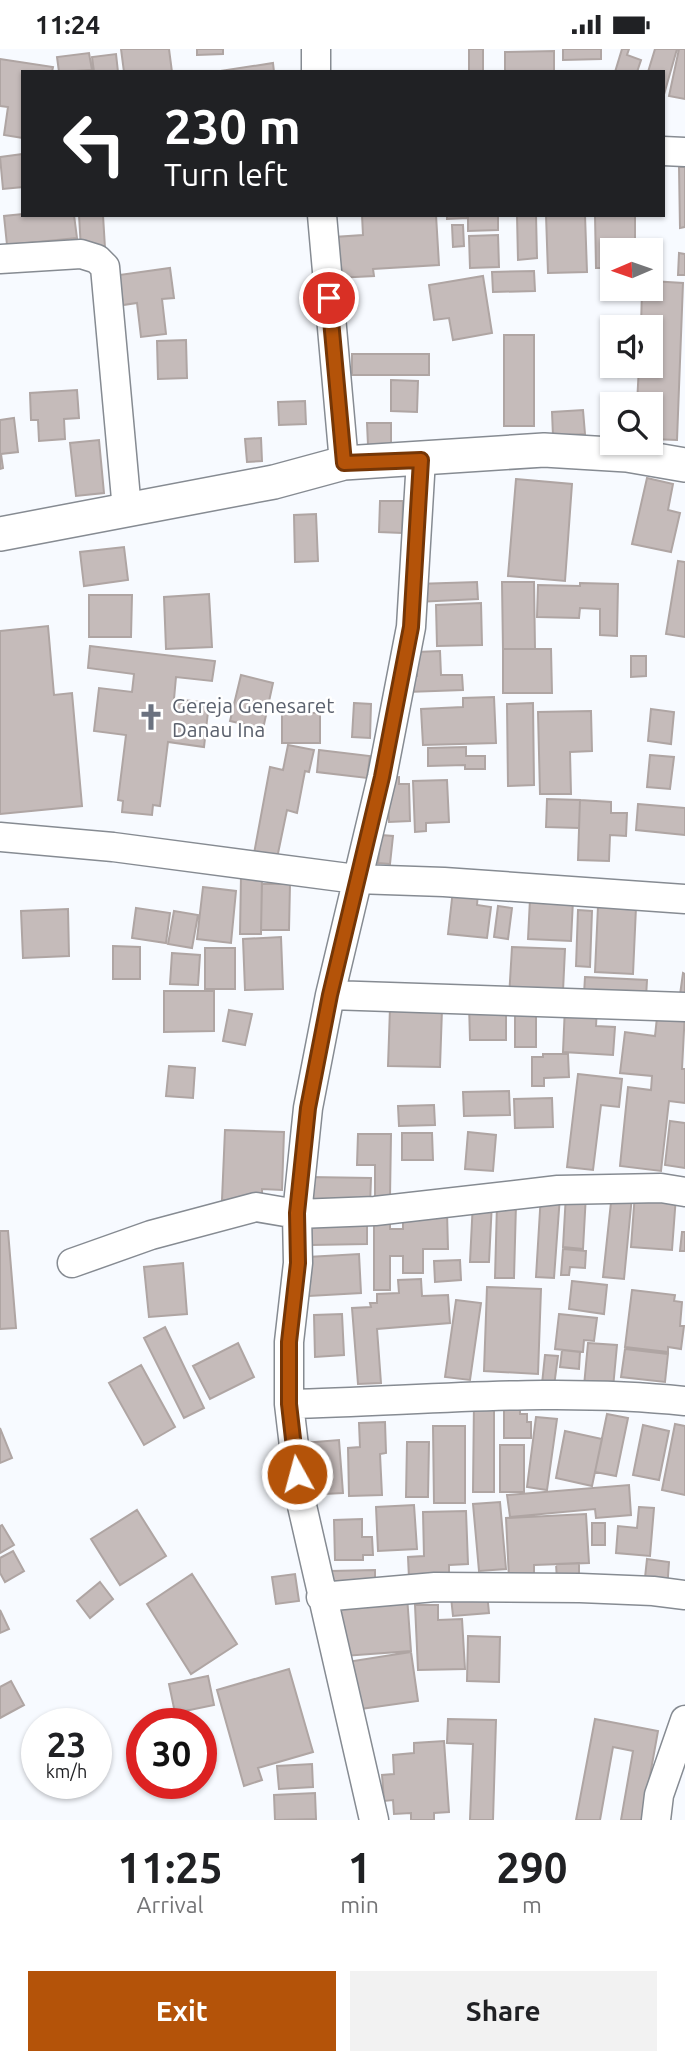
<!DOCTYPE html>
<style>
:root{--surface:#fff;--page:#f2f2f2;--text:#202124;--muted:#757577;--accent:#b45309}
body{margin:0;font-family:Ubuntu,sans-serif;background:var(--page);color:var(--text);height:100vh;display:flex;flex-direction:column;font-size:26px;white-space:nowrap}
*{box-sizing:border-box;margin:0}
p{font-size:23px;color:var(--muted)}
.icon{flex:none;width:38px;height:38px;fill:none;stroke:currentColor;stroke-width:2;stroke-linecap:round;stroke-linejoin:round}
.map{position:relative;height:1771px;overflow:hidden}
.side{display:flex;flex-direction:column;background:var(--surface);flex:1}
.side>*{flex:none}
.guide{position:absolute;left:21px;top:21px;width:644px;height:147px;border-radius:0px;box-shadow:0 2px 5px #0004;background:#202124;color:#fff;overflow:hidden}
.needle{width:46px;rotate:268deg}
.controls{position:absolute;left:600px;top:189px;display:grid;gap:14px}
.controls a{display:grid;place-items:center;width:63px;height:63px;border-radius:0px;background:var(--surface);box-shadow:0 2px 5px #0004;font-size:35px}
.speed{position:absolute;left:21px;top:1659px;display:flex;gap:14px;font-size:35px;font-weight:700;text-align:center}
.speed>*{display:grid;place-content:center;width:91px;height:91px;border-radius:50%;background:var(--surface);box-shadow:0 2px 5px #0004;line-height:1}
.speed small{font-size:18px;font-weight:400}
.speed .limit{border:10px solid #d22;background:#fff;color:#111}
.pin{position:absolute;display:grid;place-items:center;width:60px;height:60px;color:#fff;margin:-30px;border:4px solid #fff;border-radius:50%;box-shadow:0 2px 7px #0007}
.me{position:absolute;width:77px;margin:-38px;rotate:353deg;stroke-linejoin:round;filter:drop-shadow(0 0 5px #0008)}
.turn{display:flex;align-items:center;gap:24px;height:147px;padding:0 28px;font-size:32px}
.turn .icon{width:91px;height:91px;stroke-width:2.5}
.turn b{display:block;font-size:49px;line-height:60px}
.eta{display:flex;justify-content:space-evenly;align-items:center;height:119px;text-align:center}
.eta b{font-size:42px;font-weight:700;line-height:49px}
.cta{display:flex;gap:14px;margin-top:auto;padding:14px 28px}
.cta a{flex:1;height:80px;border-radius:0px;background:var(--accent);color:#fff;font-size:28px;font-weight:700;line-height:80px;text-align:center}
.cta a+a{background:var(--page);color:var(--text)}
.status{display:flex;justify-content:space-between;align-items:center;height:49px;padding:0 35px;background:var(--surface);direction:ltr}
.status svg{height:19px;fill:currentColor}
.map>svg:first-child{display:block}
</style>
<div class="status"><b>11:24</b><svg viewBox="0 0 49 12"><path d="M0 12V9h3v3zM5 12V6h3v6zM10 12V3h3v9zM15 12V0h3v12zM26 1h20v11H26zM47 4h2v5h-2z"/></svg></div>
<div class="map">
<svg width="685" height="1771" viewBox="0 0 685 1771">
<rect width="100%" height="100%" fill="#f7faff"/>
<!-- building -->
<path fill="#c5bbba" stroke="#afa5a3" stroke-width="2" d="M121,0H169L172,23H124Z
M197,0H223V5L197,6Z
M469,0H483V23H469Z
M563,0H601V10L563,11Z
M622,0H629L627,6L641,11L637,23H615Z
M655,0H677L663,49V23H648Z
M679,0H685V50L669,47Z
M554,2V23H505V3Z
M89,4L92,21L59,23L57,8Z
M116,5L118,23H94L92,8Z
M0,10L53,18L52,23H23V89L4,86L8,58L0,57Z
M273,14L274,23H214Z
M23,105V138L3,140L0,108Z
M679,118H685V178L680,179Z
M23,165L74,166L77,189L7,196L4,167Z
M79,166H103L105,199L81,200Z
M362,166H436L439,216L373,220L374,227L336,229L334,188L363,186Z
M447,166H467V169L447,170Z
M468,166H498V181L468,182Z
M517,166H536L537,209L518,211Z
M546,166H585L587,223L548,224Z
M595,166H635V191H652V213L651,201H612V219H596Z
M452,176H463L464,197L453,198Z
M498,186L499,218L470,219L469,187Z
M679,204L685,205V226H678Z
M170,219L174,249L162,250L166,285L141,288L137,254L123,256L119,226Z
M534,222L535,242L493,243L492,223Z
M483,227L492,284L453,291L449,269L434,271L429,236Z
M651,232L683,234L677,391L651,390V355H637L639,317H651V278H641L642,240H651Z
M504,286H534V377H504Z
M186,291L187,329L158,330L157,292Z
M352,305H429V326H352Z
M391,331L418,332L417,363L391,362Z
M77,341L79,369L64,370L65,390L39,392L38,371H31L30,344Z
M305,352L306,375L279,376L278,353Z
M583,361L585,385L553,387L552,363Z
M14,369L18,403L1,405L3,419L0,420V371Z
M367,374H391V396H368Z
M261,389L262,412L247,413L245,390Z
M99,391L104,444L76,447L70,394Z
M647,429L673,435L668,461L680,464L671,503L632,495Z
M516,430L572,435L565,532L508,527Z
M380,452H403L402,484L379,483Z
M316,465L318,512L295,513L294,466Z
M124,498L128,531L84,537L80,503Z
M678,512L685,513V588L666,585Z
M477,533L478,550L417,553L416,535Z
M502,533H534L535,600H503Z
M580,534L618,535L617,587L600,586V560L580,559L579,569L537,568L538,536L580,537Z
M209,545L212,598L166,600L164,548Z
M89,546H132L131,588H89Z
M481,554L482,596L437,597L436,556Z
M48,577L54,646L72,644L82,757L0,765V582Z
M90,597L215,612L212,632L176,628L174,650L209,654L204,698L168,693L160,757L153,756L152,766L122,763L123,752L118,751L126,686L94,682L99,639L132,643L134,625L88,619Z
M503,600H551L552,644H503Z
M440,602L441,626H462L463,641L407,643L406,628L417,627V603Z
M631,607H646V627L631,628Z
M241,626L273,634L263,680L230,672Z
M494,648L496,694L423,696L421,660L463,658V649Z
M354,654L371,655L370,689L352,688Z
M533,654L534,736L508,737L507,655Z
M651,660L674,663L671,695L648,692Z
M591,662L592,702L570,703L571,745H540L538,663Z
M282,664H320V694H282Z
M288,696L314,701L309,723L305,722L297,764L287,761L276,814L253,810L270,718L283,721Z
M466,698V707H485V720H465V716L428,717V699Z
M319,701L370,707L367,729L317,723Z
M650,706L674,708L670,740L647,738Z
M399,728V735H409L410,772L389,773L387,729Z
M447,731L449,773L426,774V782L415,783L413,732Z
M547,750L580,751L579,779L546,778Z
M580,751L611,753V764H627L626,787L610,786L609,812L578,811Z
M638,755L685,759V786L636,781Z
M381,786L393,787L390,815L378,814Z
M241,827H262L261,885H240Z
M262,835H290L289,881H261Z
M203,838L236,842L231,894L197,890Z
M453,841L478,844L477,856L491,858L487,889L448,885Z
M530,850L573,851L571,892L528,890Z
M498,857L512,859L508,890L494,888Z
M598,857L636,858L633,925L595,923Z
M136,859L170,864L166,894L132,889Z
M68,860L69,907L23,909L21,862Z
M578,861L592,862L590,918L576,917Z
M174,862L198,866L192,899L168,895Z
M281,888L283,940L245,941L243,890Z
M113,897L140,898V930H113Z
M512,898L565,900L563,942L509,949Z
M205,899H235V940H205Z
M172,904L200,906L198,936L170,935Z
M683,924L685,925V954L679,953Z
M585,928L647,931L646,949L584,945Z
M164,942H214V982L164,983Z
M469,955H506V991H470Z
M565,957L597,958L596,977L615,978L613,1006L563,1003Z
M390,959L442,960L440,1018L388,1017Z
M658,959L685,962L682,1020H685V1054L669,1052L661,1122L620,1117L628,1038L651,1041L652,1027L620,1024L625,983L655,987Z
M229,961L252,965L245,996L223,992Z
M515,966H536V998H515Z
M543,1005H568L569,1028L544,1029V1037H532V1008H543Z
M169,1017L195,1019L193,1049L166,1047Z
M578,1025L622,1030L619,1058L601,1056L593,1121L567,1118Z
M509,1042L510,1066L464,1067L463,1043Z
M552,1049L553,1078L515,1079L514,1050Z
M434,1056L435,1076L399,1077L398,1057Z
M670,1072L685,1074V1119L665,1116Z
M225,1081L284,1083L282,1141L262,1140V1152L222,1151Z
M468,1083L496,1086L493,1122L465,1120Z
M402,1084H432L433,1111H402Z
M358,1085H391L390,1149L375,1148V1116H357Z
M309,1128L371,1129L370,1157L308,1156Z
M612,1144L632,1147L624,1230L603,1228Z
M635,1144L676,1147L672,1201L631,1198Z
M541,1145L560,1147L554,1229L536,1228Z
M566,1145H586L583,1200L563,1198Z
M473,1152L492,1153L489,1213H470Z
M497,1155H516L514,1229H495Z
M403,1163H447L448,1200H423V1224H403V1207H390V1241H374V1169L390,1168V1180H403Z
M367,1167V1195L311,1196L310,1168Z
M0,1182H8L16,1279L0,1280Z
M682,1183H685V1202H680Z
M563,1200L586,1202L585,1219L570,1218L569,1226H561Z
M359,1205L361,1244L309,1247L308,1208Z
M460,1211L461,1231L435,1233L434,1212Z
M183,1214L187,1265L149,1268L144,1218Z
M421,1230L422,1247L448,1246L450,1274L377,1280L381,1334L358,1335L352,1259L371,1258L370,1254H377V1245L399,1244L398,1231Z
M572,1232L607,1236L604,1265L569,1260Z
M487,1238L541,1240L538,1325L484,1322Z
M632,1241L675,1246L674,1252L682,1253L680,1277H684L681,1300L668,1298V1303L625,1298Z
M456,1251L481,1254L470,1331L445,1328Z
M342,1265L344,1306L315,1308L314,1266Z
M559,1265L597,1269L594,1292L584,1291L583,1303L555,1300Z
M165,1278L204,1359L184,1369L144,1289Z
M238,1294L254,1328L210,1350L193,1317Z
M588,1294L617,1296L613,1339L584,1337Z
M625,1300L668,1305L665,1333L621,1328Z
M562,1301L580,1303L579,1320L560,1318Z
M545,1306L558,1307L554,1337L542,1335Z
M141,1316L175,1378L144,1396L109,1334Z
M474,1351H494V1443H473Z
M504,1356H520V1365H527V1373H531V1389H504Z
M607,1365L628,1369L616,1427L595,1423Z
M536,1368L557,1370L547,1441L527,1438Z
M385,1373L386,1404L380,1405L382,1446L349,1447L348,1399L360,1398L359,1374Z
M675,1375L685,1377V1446L662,1441Z
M643,1376L669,1382L659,1431L633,1426Z
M433,1377H465V1454H434Z
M0,1379L12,1409L0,1414Z
M565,1382L602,1390L592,1437L556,1429Z
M339,1391L343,1444L324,1445L322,1419L305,1420L303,1394Z
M407,1393H429L428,1448H406Z
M500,1396H524V1443H500Z
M629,1436L631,1466L596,1469L595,1460L510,1468L507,1446Z
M500,1453L506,1520L479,1522L473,1455Z
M414,1456L417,1500L378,1502L376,1458Z
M639,1458L654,1459L650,1507L616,1504L618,1477L637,1479Z
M137,1461L166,1507L120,1536L91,1490Z
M466,1462L468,1515L449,1516V1528L409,1529L408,1508L424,1507L423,1463Z
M586,1465L589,1514L534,1516V1527L509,1529L506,1469Z
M362,1470V1488H372L373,1506H363V1511H335L334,1471Z
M592,1474H605V1496H592Z
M2,1476L14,1496L0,1504V1477Z
M13,1502L24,1522L5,1533L0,1524V1509Z
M647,1510L669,1513L667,1541L644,1538Z
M579,1514V1530L557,1531L556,1515Z
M375,1521V1542L332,1543L331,1522Z
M192,1525L237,1595L191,1625L147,1555Z
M295,1525L299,1552L276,1555L272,1528Z
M100,1533L113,1550L90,1569L77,1552Z
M487,1544L489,1564L453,1567L451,1548Z
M407,1547L411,1602L344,1607L339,1553Z
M415,1556H438V1571L462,1570L465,1620L418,1621Z
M0,1561L9,1580L0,1584Z
M468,1587L500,1588L499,1633L467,1632Z
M411,1603L418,1652L353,1661L347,1613Z
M289,1620L313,1703L258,1719L262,1731L244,1737L217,1641Z
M208,1627L214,1656L175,1664L169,1635Z
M11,1632L24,1656L0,1669V1638Z
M448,1670L496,1671L493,1771H470L473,1695L447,1694Z
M595,1670L658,1682L642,1771H621L633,1702L613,1698L600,1771H576Z
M444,1692L449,1763L434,1764V1771H411V1764L394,1765L393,1751L384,1752L382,1726L394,1725L393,1706L414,1704V1694Z
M312,1715L313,1738L279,1740L277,1717Z
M315,1744L316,1770L275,1771L274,1746Z"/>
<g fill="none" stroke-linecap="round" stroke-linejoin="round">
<defs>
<path id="minor" d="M316,0V23
M663,102L685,103
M322,166L344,414
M0,210L81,205L97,210L105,218L127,461
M0,788L113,798L356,830L444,833L685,850
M330,946L685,958
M72,1214L151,1186L256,1158L297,1165L375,1162L558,1141L661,1139L685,1143
M289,1355C421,1352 553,1338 685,1352
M321,1548L435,1538L580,1539L653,1542L685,1546
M374,1771L300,1448L289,1355V1293L298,1214L297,1165L308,1059L330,946L382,728L411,578L421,410
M656,1771L659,1746L685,1671"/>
<path id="tertiary" d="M0,485L274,433L344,414L544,401L627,406L685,416"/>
</defs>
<!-- minor casing -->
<use href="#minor" stroke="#868b92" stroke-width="31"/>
<!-- tertiary casing -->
<use href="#tertiary" stroke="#868b92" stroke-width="36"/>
<!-- minor -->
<use href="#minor" stroke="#fff" stroke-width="28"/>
<!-- tertiary -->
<use href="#tertiary" stroke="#fff" stroke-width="33"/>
</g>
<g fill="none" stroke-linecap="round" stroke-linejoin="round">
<defs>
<path id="route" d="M297,1425L289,1355V1293L298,1214L297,1164L308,1059L330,946L382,728L411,578L421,411L344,414L329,249"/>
</defs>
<!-- route casing -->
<use href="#route" stroke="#753606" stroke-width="18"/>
<!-- route -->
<use href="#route" stroke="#b45309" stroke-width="12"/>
</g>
<!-- icons -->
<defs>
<symbol id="church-bare" viewBox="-9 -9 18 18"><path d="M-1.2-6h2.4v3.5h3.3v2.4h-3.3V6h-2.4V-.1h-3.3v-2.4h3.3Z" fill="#6b7280" stroke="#fff" stroke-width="2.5" paint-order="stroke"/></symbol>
</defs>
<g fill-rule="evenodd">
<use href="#church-bare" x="132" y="649" width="38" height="38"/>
</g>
<g text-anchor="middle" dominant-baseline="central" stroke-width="5" stroke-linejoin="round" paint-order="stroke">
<!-- worship labels -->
<g font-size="21" fill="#5b616d" stroke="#fff" text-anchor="start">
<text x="172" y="656">Gereja Genesaret<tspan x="172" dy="24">Danau Ina</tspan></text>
</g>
</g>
</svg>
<div class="controls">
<a><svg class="needle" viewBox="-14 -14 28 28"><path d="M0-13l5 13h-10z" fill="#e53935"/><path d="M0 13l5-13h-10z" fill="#757577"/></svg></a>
<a><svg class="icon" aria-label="sound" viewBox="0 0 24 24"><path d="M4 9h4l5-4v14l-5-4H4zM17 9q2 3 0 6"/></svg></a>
<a><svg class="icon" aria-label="search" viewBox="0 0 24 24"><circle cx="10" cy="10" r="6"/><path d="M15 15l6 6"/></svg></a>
</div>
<div class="speed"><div>23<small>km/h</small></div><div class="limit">30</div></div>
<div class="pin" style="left:329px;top:249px;background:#d93025"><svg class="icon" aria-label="arrive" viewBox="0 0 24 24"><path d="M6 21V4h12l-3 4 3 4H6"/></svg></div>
<svg class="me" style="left:297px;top:1425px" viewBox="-20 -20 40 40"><circle r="17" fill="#b45309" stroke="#fff" stroke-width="3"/><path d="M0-11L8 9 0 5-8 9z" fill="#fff"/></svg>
<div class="guide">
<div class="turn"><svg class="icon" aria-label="left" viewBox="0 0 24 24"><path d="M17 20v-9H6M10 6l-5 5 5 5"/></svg><div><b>230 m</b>Turn left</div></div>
</div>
</div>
<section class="side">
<div class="eta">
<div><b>11:25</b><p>Arrival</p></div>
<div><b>1</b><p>min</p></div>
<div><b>290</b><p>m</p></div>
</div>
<div class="cta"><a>Exit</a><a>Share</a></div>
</section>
